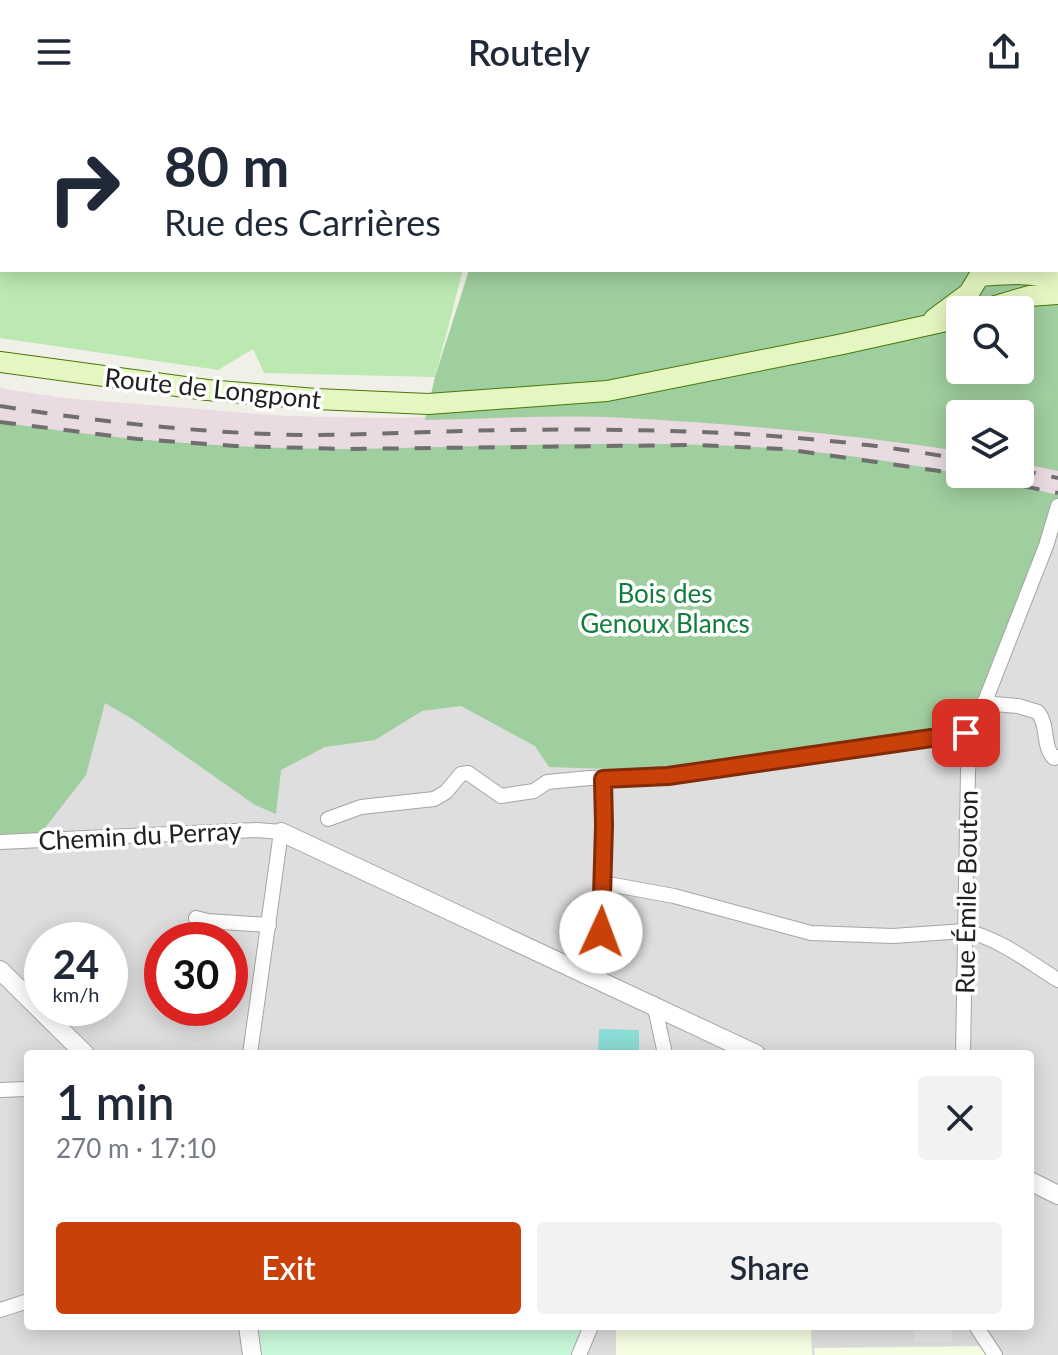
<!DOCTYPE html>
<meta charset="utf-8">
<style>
:root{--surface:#fff;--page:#f2f2f3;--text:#1f2937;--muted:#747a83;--accent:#c94109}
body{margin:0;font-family:Lato,sans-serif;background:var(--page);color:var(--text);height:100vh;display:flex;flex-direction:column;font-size:30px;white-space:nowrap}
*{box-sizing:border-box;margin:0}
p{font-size:26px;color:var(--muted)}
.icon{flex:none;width:44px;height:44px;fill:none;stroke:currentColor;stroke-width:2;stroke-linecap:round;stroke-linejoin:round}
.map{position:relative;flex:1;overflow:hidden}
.details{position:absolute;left:24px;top:946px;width:1010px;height:280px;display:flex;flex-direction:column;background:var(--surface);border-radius:8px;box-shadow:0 4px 20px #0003}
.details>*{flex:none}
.top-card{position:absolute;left:0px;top:0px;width:1058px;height:168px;box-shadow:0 4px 20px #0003;background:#fff;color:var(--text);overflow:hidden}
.buttons{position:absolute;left:946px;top:192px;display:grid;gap:16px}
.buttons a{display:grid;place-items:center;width:88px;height:88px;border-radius:8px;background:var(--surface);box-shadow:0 4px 20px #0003;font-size:40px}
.speed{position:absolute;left:24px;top:818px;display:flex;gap:16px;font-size:40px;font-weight:700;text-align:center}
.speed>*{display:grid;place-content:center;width:104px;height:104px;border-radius:50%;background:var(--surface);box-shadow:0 4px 20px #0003;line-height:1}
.speed small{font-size:20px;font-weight:400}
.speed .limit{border:12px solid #d22;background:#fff;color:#111}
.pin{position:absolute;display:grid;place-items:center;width:68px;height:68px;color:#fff;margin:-34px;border-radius:16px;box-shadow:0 4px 12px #0006}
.me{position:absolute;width:88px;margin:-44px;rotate:2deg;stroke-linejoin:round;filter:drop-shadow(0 0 6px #0008)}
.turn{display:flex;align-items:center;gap:28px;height:168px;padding:0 32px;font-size:36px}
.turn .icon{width:104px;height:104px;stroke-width:2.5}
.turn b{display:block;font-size:56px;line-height:68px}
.round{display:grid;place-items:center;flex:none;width:84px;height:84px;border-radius:8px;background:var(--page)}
.overview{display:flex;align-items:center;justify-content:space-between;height:136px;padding:0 32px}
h1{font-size:48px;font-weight:600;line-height:60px}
.button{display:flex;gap:16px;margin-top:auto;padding:16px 32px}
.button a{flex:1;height:92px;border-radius:8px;background:var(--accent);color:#fff;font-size:32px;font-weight:600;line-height:92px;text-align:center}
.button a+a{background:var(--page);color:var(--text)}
header{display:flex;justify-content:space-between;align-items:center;height:104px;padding:0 32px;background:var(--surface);font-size:36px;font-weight:600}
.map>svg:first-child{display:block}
</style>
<header><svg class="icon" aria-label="menu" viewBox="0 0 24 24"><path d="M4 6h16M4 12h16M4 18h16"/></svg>Routely<svg class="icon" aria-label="share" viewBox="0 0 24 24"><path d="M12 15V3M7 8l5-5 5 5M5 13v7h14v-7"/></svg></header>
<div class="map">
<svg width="1058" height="1251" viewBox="0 0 1058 1251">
<rect width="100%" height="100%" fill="#f1f0e8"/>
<!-- residential -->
<path fill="#dfdede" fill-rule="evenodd" d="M0,337L1058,423V1251H0ZM42,836H110V904H42ZM162,836H230V904H162ZM28,950H1030V1222H28Z"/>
<!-- industrial -->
<path fill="#eadae2" d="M0,284L63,294L284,312L391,314L558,309L703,312L960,339V370H1020V351L1058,359V423L0,337Z"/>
<!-- education -->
<path fill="#f6fee4" d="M616,1222H811L812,1251H616Z
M981,1242L986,1251H815L814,1244Z"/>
<!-- grass -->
<path fill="#bce8b1" d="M0,0H507L2,2V166H463L435,273L264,269L253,245L218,266L0,234Z"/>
<!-- forest -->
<path fill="#9fce9f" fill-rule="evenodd" d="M511,0H1058V367L1020,359V310H960V347C849,330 738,320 626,314C559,310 491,315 425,316L435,273L469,166H1056V2H511ZM960,206H1020V266H960Z
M0,318C115,336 233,345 349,345C493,343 641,334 784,345C876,353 969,369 1058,391V402L973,628L669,667L549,663L535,642L461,602L422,607L375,636L325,643L281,666L276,710L255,701L134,616L105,599L86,671L41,729L0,731Z"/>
<!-- park -->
<path fill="#c8f8da" d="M255,1222H583L571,1251H260Z"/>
<!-- pitch -->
<path fill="#8adcd4" d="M599,925L639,926V950H598Z"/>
<!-- parking -->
<path fill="#e5e5e5" d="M914,1222H952L953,1237L915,1238Z"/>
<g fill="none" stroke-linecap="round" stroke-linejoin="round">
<defs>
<path id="minor" d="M983,599L1018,602L1038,608C1049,622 1042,642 1054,654L1058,653
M328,715L361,703L434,695L446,688L461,670L468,669L501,692L534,687L547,678L590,674L668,672L973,628
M0,738L257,726L281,728L250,950
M603,779L674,792L811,829L893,832L965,827C999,834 1029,858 1058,876
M196,814L207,817L269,821
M599,876L604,721L603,675
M655,904L665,950
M963,950L968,667L973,628L1046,442L1058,402
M0,986L28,985
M0,1206L28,1197
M976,1222L995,1251
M579,1251L591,1222"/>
<path id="tertiary" d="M281,728L756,950
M0,866L85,950
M1030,1077L1058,1091
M248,1222L252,1251"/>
<path id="secondary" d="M1045,2L1047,0
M981,172C1008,170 1032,168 1058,175
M982,206L1029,192L1058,190
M934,215L969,189L983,166
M0,258L207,286L316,295L428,300L607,287L843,240L960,214"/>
</defs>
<!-- minor casing -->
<use href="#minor" stroke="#a5a5a5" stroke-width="16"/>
<!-- tertiary casing -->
<use href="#tertiary" stroke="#a5a5a5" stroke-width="20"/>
<!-- secondary casing -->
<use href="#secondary" stroke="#4b760a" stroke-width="22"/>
<!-- minor -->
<use href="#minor" stroke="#fff" stroke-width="14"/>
<!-- tertiary -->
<use href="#tertiary" stroke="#fff" stroke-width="18"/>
<!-- secondary -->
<use href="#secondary" stroke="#e4f7c0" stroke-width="20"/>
<!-- rail -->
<path stroke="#6f6f6f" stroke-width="4" stroke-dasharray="16 16" stroke-linecap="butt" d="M0,302C99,318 201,329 301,331C370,331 439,327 507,326C659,324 811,328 960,355
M0,318L138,335L235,342L347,345L697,341L785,345L960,370
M1020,366L1058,374
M961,370L1058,389"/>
</g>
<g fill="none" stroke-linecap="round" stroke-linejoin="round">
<defs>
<path id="route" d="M601,828L604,721L603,675L668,672L966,629"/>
</defs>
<!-- route casing -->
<use href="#route" stroke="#832a06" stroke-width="20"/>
<!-- route -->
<use href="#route" stroke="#c94109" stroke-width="14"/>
</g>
<g text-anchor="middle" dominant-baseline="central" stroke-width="7" stroke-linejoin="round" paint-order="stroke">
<!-- street labels -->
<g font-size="26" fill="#212121" stroke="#fff">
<text transform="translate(213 284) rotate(6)">Route de Longpont</text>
<text transform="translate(140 731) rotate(-3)">Chemin du Perray</text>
<text transform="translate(966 788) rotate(-89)">Rue Émile Bouton</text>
</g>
<!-- park labels -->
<g font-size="26" fill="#117d3a" stroke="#fff">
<text x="665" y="489">Bois des<tspan x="665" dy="30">Genoux Blancs</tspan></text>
</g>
</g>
</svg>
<div class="buttons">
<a><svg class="icon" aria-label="search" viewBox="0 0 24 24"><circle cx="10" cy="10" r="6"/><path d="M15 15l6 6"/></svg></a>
<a><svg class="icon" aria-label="layers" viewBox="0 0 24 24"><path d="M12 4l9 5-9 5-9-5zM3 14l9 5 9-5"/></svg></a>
</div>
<div class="speed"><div>24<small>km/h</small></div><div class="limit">30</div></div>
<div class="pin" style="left:966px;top:629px;background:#d93025"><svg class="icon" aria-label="arrive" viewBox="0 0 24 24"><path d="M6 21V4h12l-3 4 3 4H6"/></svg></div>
<svg class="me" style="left:601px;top:828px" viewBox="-20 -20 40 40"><circle r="19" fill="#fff"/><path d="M0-13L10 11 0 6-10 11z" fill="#c94109"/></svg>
<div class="top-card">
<div class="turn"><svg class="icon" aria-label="right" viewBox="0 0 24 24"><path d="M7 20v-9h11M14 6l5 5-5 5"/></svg><div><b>80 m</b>Rue des Carrières</div></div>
</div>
<section class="details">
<div class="overview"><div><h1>1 min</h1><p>270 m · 17:10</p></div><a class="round"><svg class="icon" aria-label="close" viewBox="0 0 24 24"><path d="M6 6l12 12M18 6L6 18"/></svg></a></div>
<div class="button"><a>Exit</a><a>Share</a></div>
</section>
</div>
